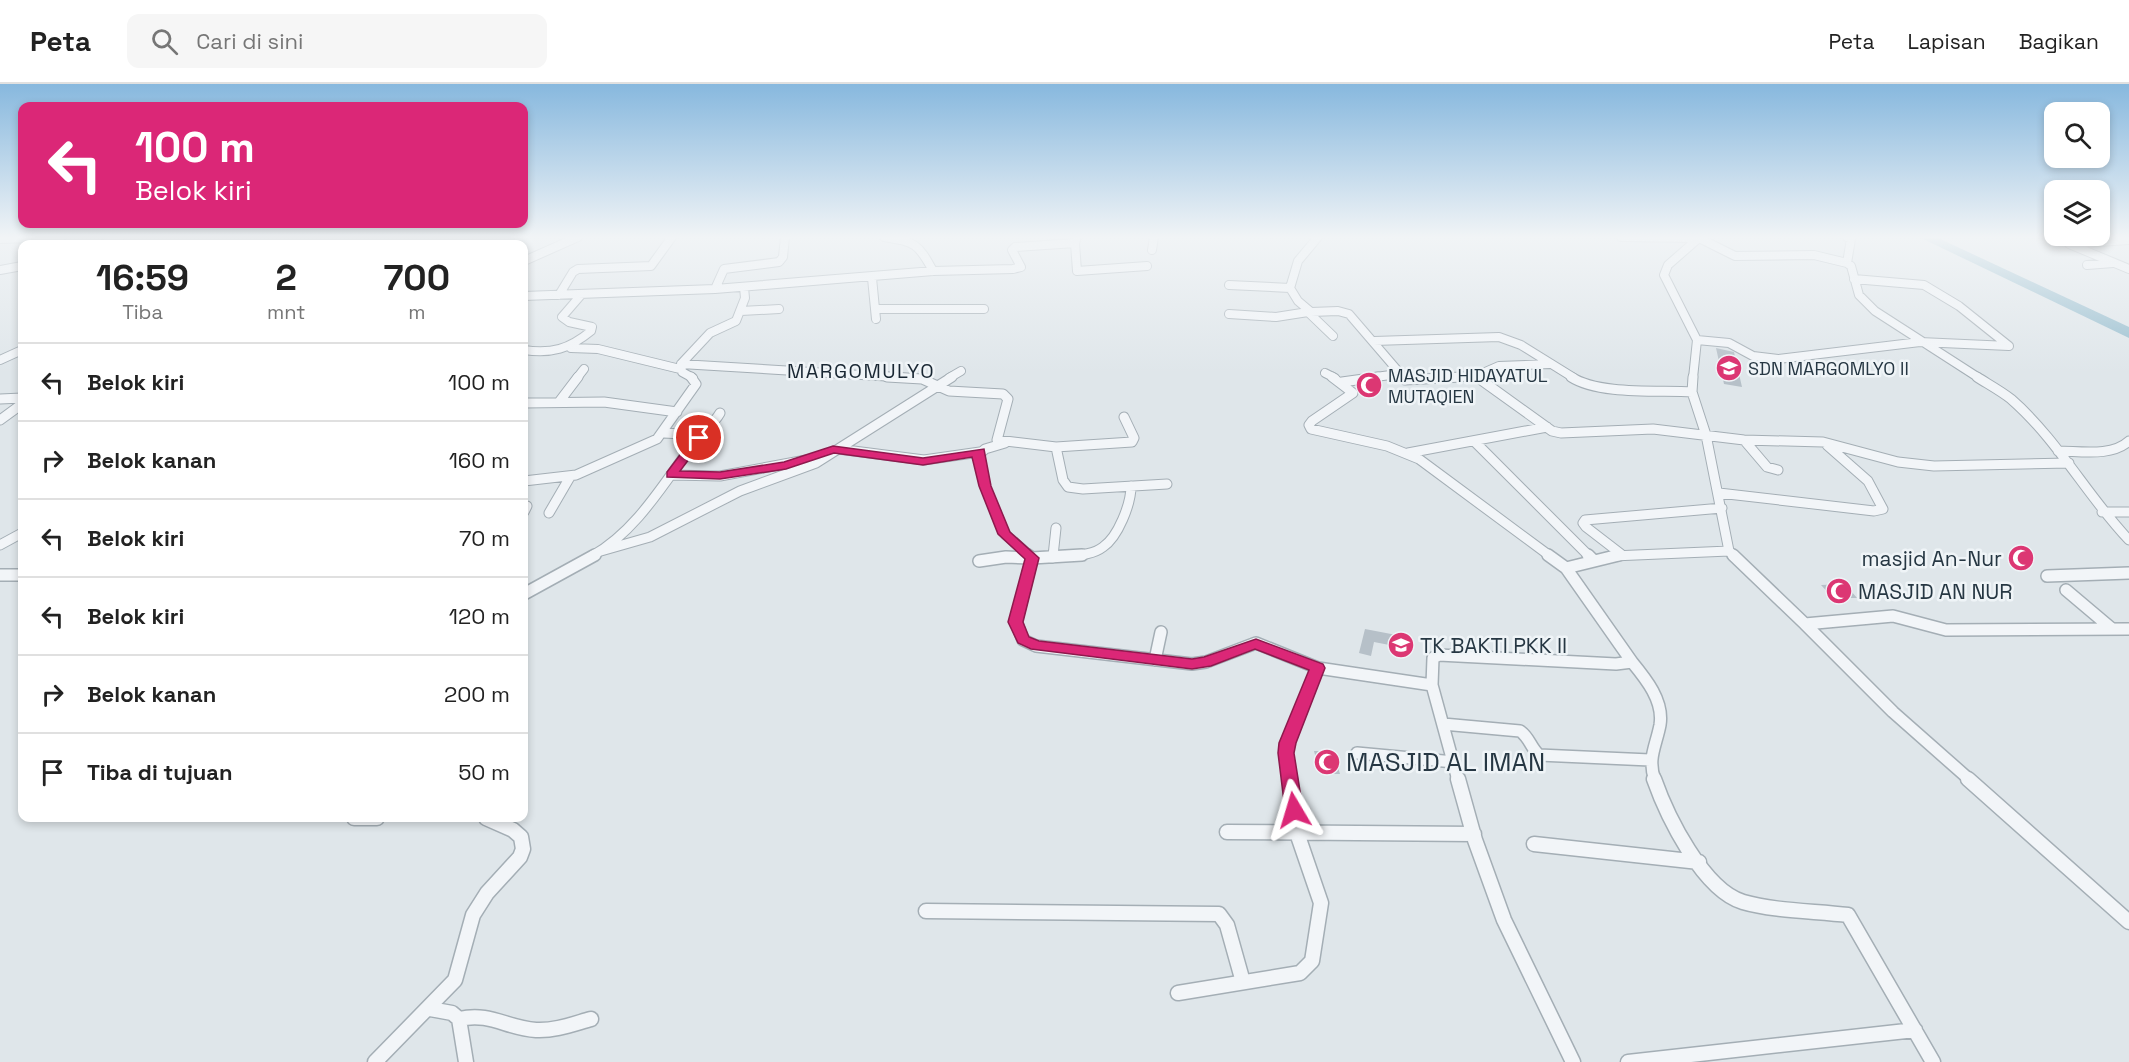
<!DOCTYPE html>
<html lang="id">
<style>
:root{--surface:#fff;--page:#f6f6f6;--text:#222;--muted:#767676;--line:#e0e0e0}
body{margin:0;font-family:"Space Grotesk",sans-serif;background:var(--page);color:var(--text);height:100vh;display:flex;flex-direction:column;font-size:22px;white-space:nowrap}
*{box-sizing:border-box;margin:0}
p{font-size:20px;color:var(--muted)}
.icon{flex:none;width:33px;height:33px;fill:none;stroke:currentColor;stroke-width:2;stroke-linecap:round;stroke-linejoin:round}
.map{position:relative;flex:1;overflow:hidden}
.panel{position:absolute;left:18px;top:156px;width:510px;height:582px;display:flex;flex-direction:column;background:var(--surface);border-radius:12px;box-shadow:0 3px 9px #0003}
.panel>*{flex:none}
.banner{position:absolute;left:18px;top:18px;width:510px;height:126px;border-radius:12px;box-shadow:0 3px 9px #0003;background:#db2777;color:#fff;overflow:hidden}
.buttons{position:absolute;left:2044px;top:18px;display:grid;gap:12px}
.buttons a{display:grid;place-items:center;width:66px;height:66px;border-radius:12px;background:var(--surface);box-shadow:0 3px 9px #0003;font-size:30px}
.pin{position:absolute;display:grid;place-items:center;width:51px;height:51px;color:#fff;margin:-26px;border:3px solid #fff;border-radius:50%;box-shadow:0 2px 6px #0007}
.me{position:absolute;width:66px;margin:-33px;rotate:353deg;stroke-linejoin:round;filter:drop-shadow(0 0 4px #0008)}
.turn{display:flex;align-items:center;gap:21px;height:126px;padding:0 18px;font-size:27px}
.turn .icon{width:78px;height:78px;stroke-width:2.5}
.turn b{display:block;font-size:42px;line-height:51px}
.eta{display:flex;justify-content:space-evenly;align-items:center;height:102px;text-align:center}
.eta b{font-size:36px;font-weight:700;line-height:42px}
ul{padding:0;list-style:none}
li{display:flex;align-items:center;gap:18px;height:78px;padding:0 18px;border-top:2px solid var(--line)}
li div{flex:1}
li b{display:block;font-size:22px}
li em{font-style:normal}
header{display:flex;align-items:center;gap:36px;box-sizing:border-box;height:84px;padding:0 30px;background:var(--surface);border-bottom:2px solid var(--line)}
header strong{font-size:28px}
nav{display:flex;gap:33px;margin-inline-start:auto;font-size:21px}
.search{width:420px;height:54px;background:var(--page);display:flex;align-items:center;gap:15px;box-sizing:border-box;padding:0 21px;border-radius:12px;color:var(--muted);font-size:22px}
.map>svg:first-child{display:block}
</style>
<header>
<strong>Peta</strong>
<div class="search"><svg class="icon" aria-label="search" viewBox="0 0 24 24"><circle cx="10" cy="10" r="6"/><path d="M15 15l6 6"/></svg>Cari di sini</div>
<nav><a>Peta</a><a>Lapisan</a><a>Bagikan</a></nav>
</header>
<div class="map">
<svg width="2129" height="978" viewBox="0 0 2129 978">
<rect width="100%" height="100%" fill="#dfe6ea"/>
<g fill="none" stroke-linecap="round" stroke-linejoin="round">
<!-- river -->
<path fill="#96bdce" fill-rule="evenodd" d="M1919,153H1936L2129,243V254Z"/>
</g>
<!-- building -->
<path fill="#b6c0c8" d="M1716,264L1734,268L1742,303L1724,300Z
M1845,500L1857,514H1833L1821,501Z
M1365,545L1412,554L1410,565L1374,558L1371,572L1359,569Z
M1314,667H1333L1340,690H1320Z"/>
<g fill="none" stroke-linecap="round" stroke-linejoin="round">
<defs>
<path id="street-far3" d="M785,153L783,173L779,178L724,185L715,205L933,187L1013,185L1021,183L1012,166L1015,163L1075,159L1077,153
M884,153C915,158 918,159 933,187
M1318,153L1298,177L1290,204L1298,217L1311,228L1338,227L1349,230L1404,294
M1621,153L1699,154L1735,172L1814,171L1847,179L1851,182L1859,211L1875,227L1979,294
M1847,153L1851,155L1847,179
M0,155L61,153
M2129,156L2069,160L2129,185
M1075,159L1077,187L1147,182
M103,160L120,153
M1152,166L1154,153
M524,177L578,153
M2087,181L2113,179
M0,186L22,182
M872,194L876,235
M1229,201L1290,204
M559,211L573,188L578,185L651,182L672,153
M524,212L715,205
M876,225H984
M741,227L779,225
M1229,230L1276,233L1308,228L1333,252
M1697,256L1729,259L1753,272L1778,275L1920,258L2009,262L1959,222L1924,201L1854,195
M1374,257L1499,253L1521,261L1574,294
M571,264L598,265L680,285
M524,266C552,270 569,265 591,247L592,243L569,238L562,233L581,211
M0,276L22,266
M681,280L911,294
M1325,289L1335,294
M1476,292L1499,282L1550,280
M577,294L584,285
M693,294L682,288L681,280L710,249L736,237L745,214L744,203
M949,294L961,287
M1368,294L1398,290
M1435,294L1476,292L1480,294
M1693,294L1697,256L1664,191L1668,181L1700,153"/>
<path id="street-far2" d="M887,293L922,295L949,307L1003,310L1008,315L997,356L1056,363L1063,396L1068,403L1083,405L1167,400
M1332,293L1353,309L1312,337L1309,341L1311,345L1387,362L1419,375L1550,472
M1402,293L1405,296L1461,293
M1477,293L1552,347L1561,349L1653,345L1744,356L1823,358L1898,378L1934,382L2069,379
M1571,293C1599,311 1658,306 1692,308
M1977,293C1988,300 2001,307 2011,315C2058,356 2087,412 2129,456
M1342,298L1378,293
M0,315L22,314
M559,318L578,293
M524,319L604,318L677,328
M0,336L22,320
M664,349L700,351
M1744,356L1767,383L1778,386
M1474,357L1589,472
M1005,359L985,365L978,372L985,402L1005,450L1030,472
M1056,363L1132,358L1134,354L1124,333
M838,365L924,376L980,368
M2058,367C2080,367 2112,373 2129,357
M1408,369L1547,343
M671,391L720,392L806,376
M524,397L576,391L657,355L696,300L691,293
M1719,409L1874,427L1883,425L1868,397L1827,361
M524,428L527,422
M2102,428H2129
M549,429L570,393
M0,461L22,449
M601,467L650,453L740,407L816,379L952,293
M1729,467L1734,472
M1621,470L1586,443L1583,439L1585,436L1722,424
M592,472C637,447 665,397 696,356C704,346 714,340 720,329
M1053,472L1056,444
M1070,472C1081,471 1094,470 1103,463C1118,453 1131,420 1131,402
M1613,472L1729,467L1706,351L1692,308L1693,293"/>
<path id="street-far1" d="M1028,471L1032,474
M1082,471L1032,474L1016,538L1023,556L1036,562L1192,580L1206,578L1256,559L1318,584L1432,601
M1548,471L1566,484
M1588,471L1592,475
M1733,471L1805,540
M1053,473V471
M979,477L1006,473L1032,474
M0,491H22
M2047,492L2129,489
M2066,506L2111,544
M524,510L595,471
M1155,576L1161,548
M1632,578C1646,595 1664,617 1660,641C1656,662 1647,675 1655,696
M1443,640L1520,647C1530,654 1530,663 1539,671L1650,676
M1357,669L1454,678
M1290,696L1286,669L1291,649L1318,584
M1458,696L1432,601L1433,574L1439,571L1616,580L1632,578L1566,484L1619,471
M1970,696L1893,628L1805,540L1893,532L1946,546L2129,545"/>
<path id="street" d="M1458,695L1475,756L1504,836L1573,978
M1654,695C1667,732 1703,806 1743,818C1774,827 1815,827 1848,831L1933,978
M1968,695L2129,838
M354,734H377
M1227,748L1474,750
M1534,760L1699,778
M926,827L1219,830L1227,841L1243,898
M1178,909L1300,889L1312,877L1321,819L1297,749L1290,695
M430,925L452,929L459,935L466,978
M459,935C491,928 506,944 536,946C555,947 573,940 591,935
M375,978L455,896L473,831L487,809L520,773L523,765L521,753L513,746L486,734
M1628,978L1915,946"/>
</defs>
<!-- street-far3 casing -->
<use href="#street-far3" stroke="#a4aeb5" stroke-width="10"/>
<!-- street-far2 casing -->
<use href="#street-far2" stroke="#a4aeb5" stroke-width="11"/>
<!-- street-far1 casing -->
<use href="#street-far1" stroke="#a4aeb5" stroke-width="14"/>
<!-- street casing -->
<use href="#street" stroke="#a4aeb5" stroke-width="17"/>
<!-- street-far3 -->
<use href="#street-far3" stroke="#f2f5f8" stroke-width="8"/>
<!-- street-far2 -->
<use href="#street-far2" stroke="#f2f5f8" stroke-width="9"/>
<!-- street-far1 -->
<use href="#street-far1" stroke="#f2f5f8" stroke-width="11"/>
<!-- street -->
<use href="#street" stroke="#f2f5f8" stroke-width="14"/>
</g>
<!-- sky -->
<linearGradient id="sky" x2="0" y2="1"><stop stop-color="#87b8de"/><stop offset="0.53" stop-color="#f1f4f6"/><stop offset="1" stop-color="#f1f4f6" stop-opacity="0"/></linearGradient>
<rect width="2129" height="289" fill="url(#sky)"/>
<!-- route -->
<path fill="#db2777" stroke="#8e194d" stroke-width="1.5" d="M699,350L705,354L680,387L720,388L784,378L833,362L923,374L984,365L991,402L1010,448L1039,474L1023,538L1029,553L1039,557L1192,575L1204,573L1256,555L1323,580L1325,584L1296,659L1294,669L1303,726L1300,731H1288L1285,726L1278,669L1279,659L1309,586L1255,565L1211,582L1192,585L1031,565L1018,559L1008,538L1025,475L998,450L979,402L972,373L923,381L834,369L786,385L720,395L667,393V388L695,351Z"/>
<!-- icons -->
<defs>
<symbol id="school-disc" viewBox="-11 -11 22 22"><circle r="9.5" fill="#dc3773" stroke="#eff4f7"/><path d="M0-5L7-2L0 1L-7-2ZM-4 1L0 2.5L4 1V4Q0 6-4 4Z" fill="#fff"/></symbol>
<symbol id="mosque-disc" viewBox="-11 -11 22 22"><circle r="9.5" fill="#dc3773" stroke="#eff4f7"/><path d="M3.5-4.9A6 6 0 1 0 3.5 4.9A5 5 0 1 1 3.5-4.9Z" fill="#fff"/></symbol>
</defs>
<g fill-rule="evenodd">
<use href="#school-disc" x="1714" y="269" width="30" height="30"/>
<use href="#mosque-disc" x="1354" y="286" width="30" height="30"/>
<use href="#mosque-disc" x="2006" y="459" width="30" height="30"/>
<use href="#mosque-disc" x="1824" y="492" width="30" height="30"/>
<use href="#school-disc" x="1386" y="546" width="30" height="30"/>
<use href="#mosque-disc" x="1312" y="663" width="30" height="30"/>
</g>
<g text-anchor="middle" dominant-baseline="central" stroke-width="5" stroke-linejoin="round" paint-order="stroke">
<!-- far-poi labels -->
<g font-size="18" fill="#263743" stroke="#eff4f7" text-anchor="start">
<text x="1748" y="284">SDN MARGOMLYO II</text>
<text x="1388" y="291">MASJID HIDAYATUL<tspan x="1388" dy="21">MUTAQIEN</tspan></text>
</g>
<!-- far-quarter labels -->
<g font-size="20" letter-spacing="1.5" fill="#192733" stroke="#eff4f7">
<text x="861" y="287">MARGOMULYO</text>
</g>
<!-- poi labels -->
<g font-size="21" fill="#263743" stroke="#eff4f7" text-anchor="start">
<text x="2002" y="474" text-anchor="end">masjid An-Nur</text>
<text x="1858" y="507">MASJID AN NUR</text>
<text x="1420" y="561">TK BAKTI PKK II</text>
</g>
<!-- near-poi labels -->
<g font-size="26" fill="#263743" stroke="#eff4f7" text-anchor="start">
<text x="1346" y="678">MASJID AL IMAN</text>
</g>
</g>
</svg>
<div class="buttons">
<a><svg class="icon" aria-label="search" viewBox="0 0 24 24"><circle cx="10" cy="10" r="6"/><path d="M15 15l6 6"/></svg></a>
<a><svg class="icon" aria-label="layers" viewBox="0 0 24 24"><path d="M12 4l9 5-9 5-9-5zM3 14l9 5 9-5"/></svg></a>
</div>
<div class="pin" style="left:699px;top:354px;background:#d93025"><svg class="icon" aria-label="arrive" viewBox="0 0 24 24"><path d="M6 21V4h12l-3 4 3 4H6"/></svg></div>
<svg class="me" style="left:1294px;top:726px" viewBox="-20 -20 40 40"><path d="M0-17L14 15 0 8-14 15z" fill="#db2777" stroke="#fff" stroke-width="4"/></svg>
<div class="banner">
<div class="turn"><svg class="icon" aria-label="left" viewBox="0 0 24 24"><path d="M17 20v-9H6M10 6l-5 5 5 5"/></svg><div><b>100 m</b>Belok kiri</div></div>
</div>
<section class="panel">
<div class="eta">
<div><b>16:59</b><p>Tiba</p></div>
<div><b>2</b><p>mnt</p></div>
<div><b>700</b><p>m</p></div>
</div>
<ul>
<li><svg class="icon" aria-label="left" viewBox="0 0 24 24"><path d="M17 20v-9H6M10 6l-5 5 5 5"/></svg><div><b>Belok kiri</b></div><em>100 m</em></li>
<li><svg class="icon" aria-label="right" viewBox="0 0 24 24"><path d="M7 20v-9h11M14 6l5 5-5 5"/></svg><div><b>Belok kanan</b></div><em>160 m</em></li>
<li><svg class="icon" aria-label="left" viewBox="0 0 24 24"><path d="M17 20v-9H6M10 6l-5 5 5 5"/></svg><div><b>Belok kiri</b></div><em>70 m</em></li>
<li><svg class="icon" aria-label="left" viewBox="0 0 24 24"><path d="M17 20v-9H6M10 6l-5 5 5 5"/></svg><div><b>Belok kiri</b></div><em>120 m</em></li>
<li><svg class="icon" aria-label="right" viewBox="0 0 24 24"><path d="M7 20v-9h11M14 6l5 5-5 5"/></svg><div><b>Belok kanan</b></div><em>200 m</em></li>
<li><svg class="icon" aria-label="arrive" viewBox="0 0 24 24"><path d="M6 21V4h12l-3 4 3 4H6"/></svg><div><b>Tiba di tujuan</b></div><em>50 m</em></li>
</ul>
</section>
</div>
